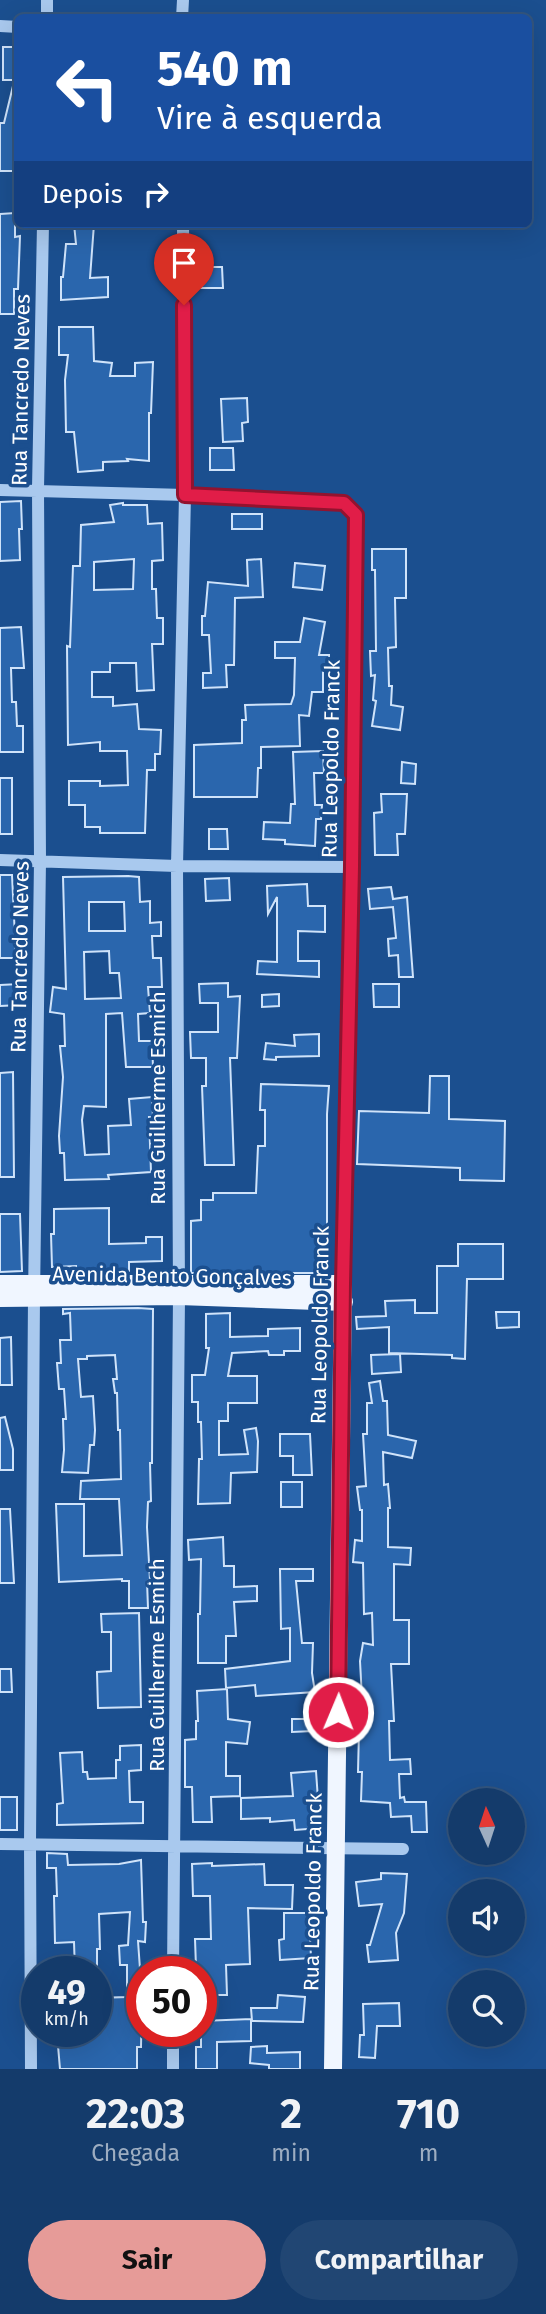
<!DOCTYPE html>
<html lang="pt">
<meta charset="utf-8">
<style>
:root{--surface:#143b6b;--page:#214673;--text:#f1f3f6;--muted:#9dadc1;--line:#33557e;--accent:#e69b98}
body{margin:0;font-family:"Fira Sans",sans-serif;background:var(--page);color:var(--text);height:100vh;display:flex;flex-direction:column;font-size:26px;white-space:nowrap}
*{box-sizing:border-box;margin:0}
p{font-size:23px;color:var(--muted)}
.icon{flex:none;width:38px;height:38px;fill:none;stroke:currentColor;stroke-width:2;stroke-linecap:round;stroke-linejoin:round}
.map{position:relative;height:2069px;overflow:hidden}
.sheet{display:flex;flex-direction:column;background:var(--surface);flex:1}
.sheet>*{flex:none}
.guide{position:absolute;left:14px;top:14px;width:518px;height:214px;border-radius:10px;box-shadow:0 7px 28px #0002,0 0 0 2px var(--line);background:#1a4fa0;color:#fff;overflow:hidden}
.needle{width:46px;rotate:357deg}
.buttons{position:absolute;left:448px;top:1788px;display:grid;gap:14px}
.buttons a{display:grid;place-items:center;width:77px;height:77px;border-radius:50%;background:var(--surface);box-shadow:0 7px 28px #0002,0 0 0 2px var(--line);font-size:35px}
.speed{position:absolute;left:21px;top:1956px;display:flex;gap:14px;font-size:35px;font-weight:700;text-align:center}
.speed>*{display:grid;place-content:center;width:91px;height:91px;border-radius:50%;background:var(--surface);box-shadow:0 7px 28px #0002,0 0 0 2px var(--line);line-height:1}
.speed small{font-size:18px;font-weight:400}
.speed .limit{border:10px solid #d22;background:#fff;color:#111}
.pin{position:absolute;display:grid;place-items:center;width:60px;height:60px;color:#fff;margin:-72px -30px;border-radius:50% 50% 50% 0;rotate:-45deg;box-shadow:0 0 7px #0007}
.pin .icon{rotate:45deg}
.me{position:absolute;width:77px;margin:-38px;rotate:1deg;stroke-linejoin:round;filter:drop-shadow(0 0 5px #0008)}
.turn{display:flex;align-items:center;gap:24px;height:147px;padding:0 28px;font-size:32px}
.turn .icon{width:91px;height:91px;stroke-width:2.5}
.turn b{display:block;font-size:49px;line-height:60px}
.then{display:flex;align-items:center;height:66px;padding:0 28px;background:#0003;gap:14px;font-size:26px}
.eta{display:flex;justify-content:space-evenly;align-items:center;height:119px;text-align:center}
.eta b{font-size:42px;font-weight:700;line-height:49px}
.primary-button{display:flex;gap:14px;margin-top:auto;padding:14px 28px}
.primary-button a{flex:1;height:80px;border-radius:42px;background:var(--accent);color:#111;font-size:28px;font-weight:700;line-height:80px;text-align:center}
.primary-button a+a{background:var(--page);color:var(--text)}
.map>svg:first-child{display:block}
</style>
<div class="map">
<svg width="546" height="2069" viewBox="0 0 546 2069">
<rect width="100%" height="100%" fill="#1b4f8f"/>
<!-- building -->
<path fill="#2a66ad" stroke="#cfe3fa" stroke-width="2" fill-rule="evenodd" d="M3,47H18V80H3Z
M13,86L18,87V171H0V123H4Z
M15,213V237L20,236L18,289H14V314H0V214Z
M74,224H94L90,278L108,277V297L61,300V277H63L66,244H76Z
M195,267H222L223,288H195Z
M59,327H93L94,361L112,363L110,376H135V363L153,362L151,413H149V461L127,459L128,461L103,462V470L78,472L74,432H66L65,380L68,355H59Z
M247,398L248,422L242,423L243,441L223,442L221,399Z
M210,448H233L234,470H210Z
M21,501L22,529H19L20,560L0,561V502Z
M123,503V505H147L148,524L162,523L163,560L152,561V589H156L157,618H163V644H152L154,690L137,691L136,663H110V672H92V697H113V706L137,704L139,729L161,730L160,754H155V770H147L145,833H100V827H85V805H69V781H100V786L128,785L127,751H100V742L68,745L67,646L70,647L73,566H80L81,525L114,522L110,505ZM134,559L133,589L94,590V562Z
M232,514H262V529H232Z
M372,549H406V598H395L396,647L388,648L389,686H392L391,705L403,707L400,730L372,726L376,701L373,700L375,675L371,676L370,651H376L375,570H372Z
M261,559L263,597L235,598L234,665H226L227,687L203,688V673H211L209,635H202V616H205L208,582L248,586L247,560Z
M295,563L325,566L322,590L293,587Z
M304,618L325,622L319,655H329V668H323V692H312L309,716L299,715L300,746L261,747V768H258L257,797H194V745L242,743V720H246L245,705L291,704L294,695L295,658H275V642H300Z
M21,627L24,668H11L12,702H16L17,726H23V752H0V628Z
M323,751L324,773H314L315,805H322L321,819H316L315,846L285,844V840L263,839L264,822L290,823L291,804H295L293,752Z
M402,762L416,764L415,784L401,783Z
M0,778H12V834H0Z
M381,794H407L405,834H397L398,855H375L374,813L382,812Z
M209,829H227L228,849H209Z
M0,875H12L16,958H0Z
M128,876L139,877L140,902L150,901V923L161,922V936H152L153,958H161L162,987H148L150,1013L138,1014L139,1041H152L153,1067H126L122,1013L106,1014V1107L84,1106L82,1120L85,1155L109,1154L108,1126L131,1125L129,1099L152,1097L153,1117H149L151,1172L108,1175L109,1179L65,1180L64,1153H60L59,1136L63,1077L60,1046H65L64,1014L50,1012L53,987L66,989L63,877ZM89,902H124L125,931H89ZM109,951L110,973H119L121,998L85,999L84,952Z
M229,878L230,900L206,901L205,879Z
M307,884L308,906H325V932L298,931V961H319V977L257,974L258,961L277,962V897L268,914L267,886Z
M391,887L393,899L407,897L413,977H399L398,955L389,956L388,939L396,938L393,907L370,909L368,889Z
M228,983V997L240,996L237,1058H230L234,1165H205L202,1086H206V1058H191L190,1032H218V1003H200L199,984Z
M19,984V1005L0,1006V985Z
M373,984H399V1007H374Z
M279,994V1006L262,1007V995Z
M319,1034V1056L276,1057V1060L264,1059L266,1043L295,1046L294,1035Z
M13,1072L14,1177H0V1073Z
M430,1076H449V1119L505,1121L504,1181L460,1180V1168L357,1164L359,1111L429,1113Z
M261,1084L329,1086L327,1114V1273H191V1221L201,1220V1200H213V1193H256L258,1146H265V1110H260Z
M109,1208V1244L146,1243V1237H162V1261L129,1262V1271L76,1269V1266L52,1267L51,1234H54V1209Z
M0,1214H20L22,1271L0,1272Z
M458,1244H503V1279H467L465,1359L452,1358V1355L389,1353V1327L357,1329L356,1317L386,1316L385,1301L415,1300V1313H437V1266H458Z
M138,1308L153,1309L152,1463H150L151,1501L148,1502L147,1527L150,1580L147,1581L148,1608H129V1581H122V1579L59,1582L56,1504H84V1556L122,1555L119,1499H80L81,1481L121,1479L120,1430H118L117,1393H115L113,1379H117L115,1355L87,1356V1359H78L81,1397L93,1396L95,1430L94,1445H90L88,1473L62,1472L64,1450L63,1419H66L64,1389H59L57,1363H61L60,1340H71L70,1313L63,1314V1309Z
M496,1312H519V1327L497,1328Z
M230,1313V1337L268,1336V1329L300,1328V1351H284V1355H269L268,1351L232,1353L228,1376H257V1403H228V1421H219V1455L248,1454L244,1430L256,1428L258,1441L257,1472L231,1473L230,1503L198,1504L199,1459H202L201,1422H198V1402H192V1375H205L209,1348H206V1314Z
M11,1337L12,1385H0V1338Z
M400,1354L401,1372L372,1374L371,1355Z
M380,1381L383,1401H387L388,1435L416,1441L412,1458L383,1452L384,1485L388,1484L390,1508H388V1547L411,1548L410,1565L394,1564V1620H409V1664H391L394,1721H389L390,1760L410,1759L411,1774H399L400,1798L404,1797L405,1802H426L427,1832H412L411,1816L391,1817L390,1803L361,1801L362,1772H358L359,1731H361L360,1698H362L360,1661L363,1643L373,1645L372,1613L364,1614L363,1563L353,1562L355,1540L362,1541V1510H360L357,1487L366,1486L363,1434H367V1403H372L369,1383Z
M5,1417L13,1449V1470H0V1418Z
M280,1434H310L312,1475H293V1456H280Z
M281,1482H302V1507H281Z
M0,1509H10L14,1583H0Z
M223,1537L224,1566H234V1587L257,1586V1601L234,1602L236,1636H226V1663H198V1614H200L201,1559L189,1560L188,1540Z
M280,1569H313V1581H296L302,1643H313L312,1673L315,1692L256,1696L255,1685L226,1688L225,1669L290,1661V1628L281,1629Z
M139,1613L141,1707L98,1708L97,1672L111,1671V1632H102L101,1614Z
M0,1669H11L12,1692H0Z
M227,1689L228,1719L250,1722L247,1744L226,1742V1776H240V1796L211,1797L212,1822H193L192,1787H185V1740L196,1739V1721H198L197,1691Z
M292,1719H313V1731L292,1732Z
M141,1745V1770L129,1771L130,1802H143V1823L57,1825V1804L63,1803L60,1753L82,1752L83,1772H87L88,1779L116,1778V1760H120V1746Z
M316,1771L320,1828L295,1830L294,1820L270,1822V1818L241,1819V1798L293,1796L291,1773Z
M0,1797H17V1830H0Z
M47,1853L67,1854L68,1865L119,1864L141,1860L143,1922H146L145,1942L138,1941L142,1997L141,2047H137V2069H60L57,2034L96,2032V1998L127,1997V1965H120L119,1946L128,1945L130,1912L99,1914L100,1949H97V1972H75L74,1942L55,1943L54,1896H57L56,1868H47Z
M212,1863V1866L264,1864L265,1885H293L292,1909L248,1908L250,1964L226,1965L227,1995H201V1972L200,1967H196L195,1939H211L210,1896H193L192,1864Z
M381,1873L407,1874L404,1913L396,1933L398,1960L369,1962L367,1945H370L382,1904L359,1906L356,1882L381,1879Z
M284,1913H309L311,1958L280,1960L279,1940L284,1939Z
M278,1995L305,1997L303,2022L252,2021L251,2008H277Z
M399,2003L400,2026H377L375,2058L359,2057L360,2035H364L363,2004Z
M251,2019V2041L217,2042V2069H196V2047H201V2021Z
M267,2046V2053L300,2052V2069H269V2065L250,2063L251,2047Z"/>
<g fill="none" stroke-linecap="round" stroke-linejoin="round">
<!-- minor -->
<path stroke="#a9c9ee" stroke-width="12" d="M47,18V0
M182,18L183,0
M0,26L18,27
M0,490L185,495L344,503L356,515L352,867L343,1284
M0,860L177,866L352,867
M0,1844L403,1849
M173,1972L179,1296L177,866L185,495L183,224
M31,2069L30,1844L34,1297L40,861L38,489L43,224
M173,2069V2032"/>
<!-- major -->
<path stroke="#f0f6ff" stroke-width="18" d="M0,1284H343L333,2069
M0,1298L179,1296L344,1302"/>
</g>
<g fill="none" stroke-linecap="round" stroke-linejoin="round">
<defs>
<path id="route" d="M184,305L185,495L344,503L356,515L352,867L343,1284L338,1712"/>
</defs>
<!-- route casing -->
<use href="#route" stroke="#92132f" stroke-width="18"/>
<!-- route -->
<use href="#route" stroke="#e11d48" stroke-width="12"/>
</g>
<g text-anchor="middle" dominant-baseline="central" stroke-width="7" stroke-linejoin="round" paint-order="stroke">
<!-- street labels -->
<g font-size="21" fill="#fff" stroke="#1b4f8f">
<text transform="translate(21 390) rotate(-89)">Rua Tancredo Neves</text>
<text transform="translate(331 759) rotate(-89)">Rua Leopoldo Franck</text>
<text transform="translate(20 957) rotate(-89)">Rua Tancredo Neves</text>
<text transform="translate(158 1098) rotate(-90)">Rua Guilherme Esmich</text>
<text transform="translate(172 1276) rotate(1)">Avenida Bento Gonçalves</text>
<text transform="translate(320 1325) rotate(-89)">Rua Leopoldo Franck</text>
<text transform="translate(157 1665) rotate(-90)">Rua Guilherme Esmich</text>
<text transform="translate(313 1892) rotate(-89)">Rua Leopoldo Franck</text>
</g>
</g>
</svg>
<div class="buttons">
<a><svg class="needle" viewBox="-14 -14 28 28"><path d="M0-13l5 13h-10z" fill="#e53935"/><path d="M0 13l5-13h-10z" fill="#9dadc1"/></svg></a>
<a><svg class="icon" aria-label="sound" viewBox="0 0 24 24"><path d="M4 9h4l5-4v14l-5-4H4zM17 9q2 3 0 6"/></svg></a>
<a><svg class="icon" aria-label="search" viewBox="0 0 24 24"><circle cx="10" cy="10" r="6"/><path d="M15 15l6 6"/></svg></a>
</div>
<div class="speed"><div>49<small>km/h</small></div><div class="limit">50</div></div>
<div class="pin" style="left:184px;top:305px;background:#d93025"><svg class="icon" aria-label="arrive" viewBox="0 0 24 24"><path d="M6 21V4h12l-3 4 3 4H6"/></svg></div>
<svg class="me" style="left:338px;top:1712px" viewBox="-20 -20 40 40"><circle r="17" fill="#e11d48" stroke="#fff" stroke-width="3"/><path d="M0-11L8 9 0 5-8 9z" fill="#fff"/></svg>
<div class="guide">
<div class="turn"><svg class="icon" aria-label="left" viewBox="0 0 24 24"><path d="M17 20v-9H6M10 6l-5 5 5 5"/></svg><div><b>540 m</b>Vire à esquerda</div></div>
<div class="then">Depois<svg class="icon" aria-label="right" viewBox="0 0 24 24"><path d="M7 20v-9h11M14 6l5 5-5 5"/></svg></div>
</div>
</div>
<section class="sheet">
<div class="eta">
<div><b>22:03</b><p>Chegada</p></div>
<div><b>2</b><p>min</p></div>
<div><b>710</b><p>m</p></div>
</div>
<div class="primary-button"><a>Sair</a><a>Compartilhar</a></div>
</section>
